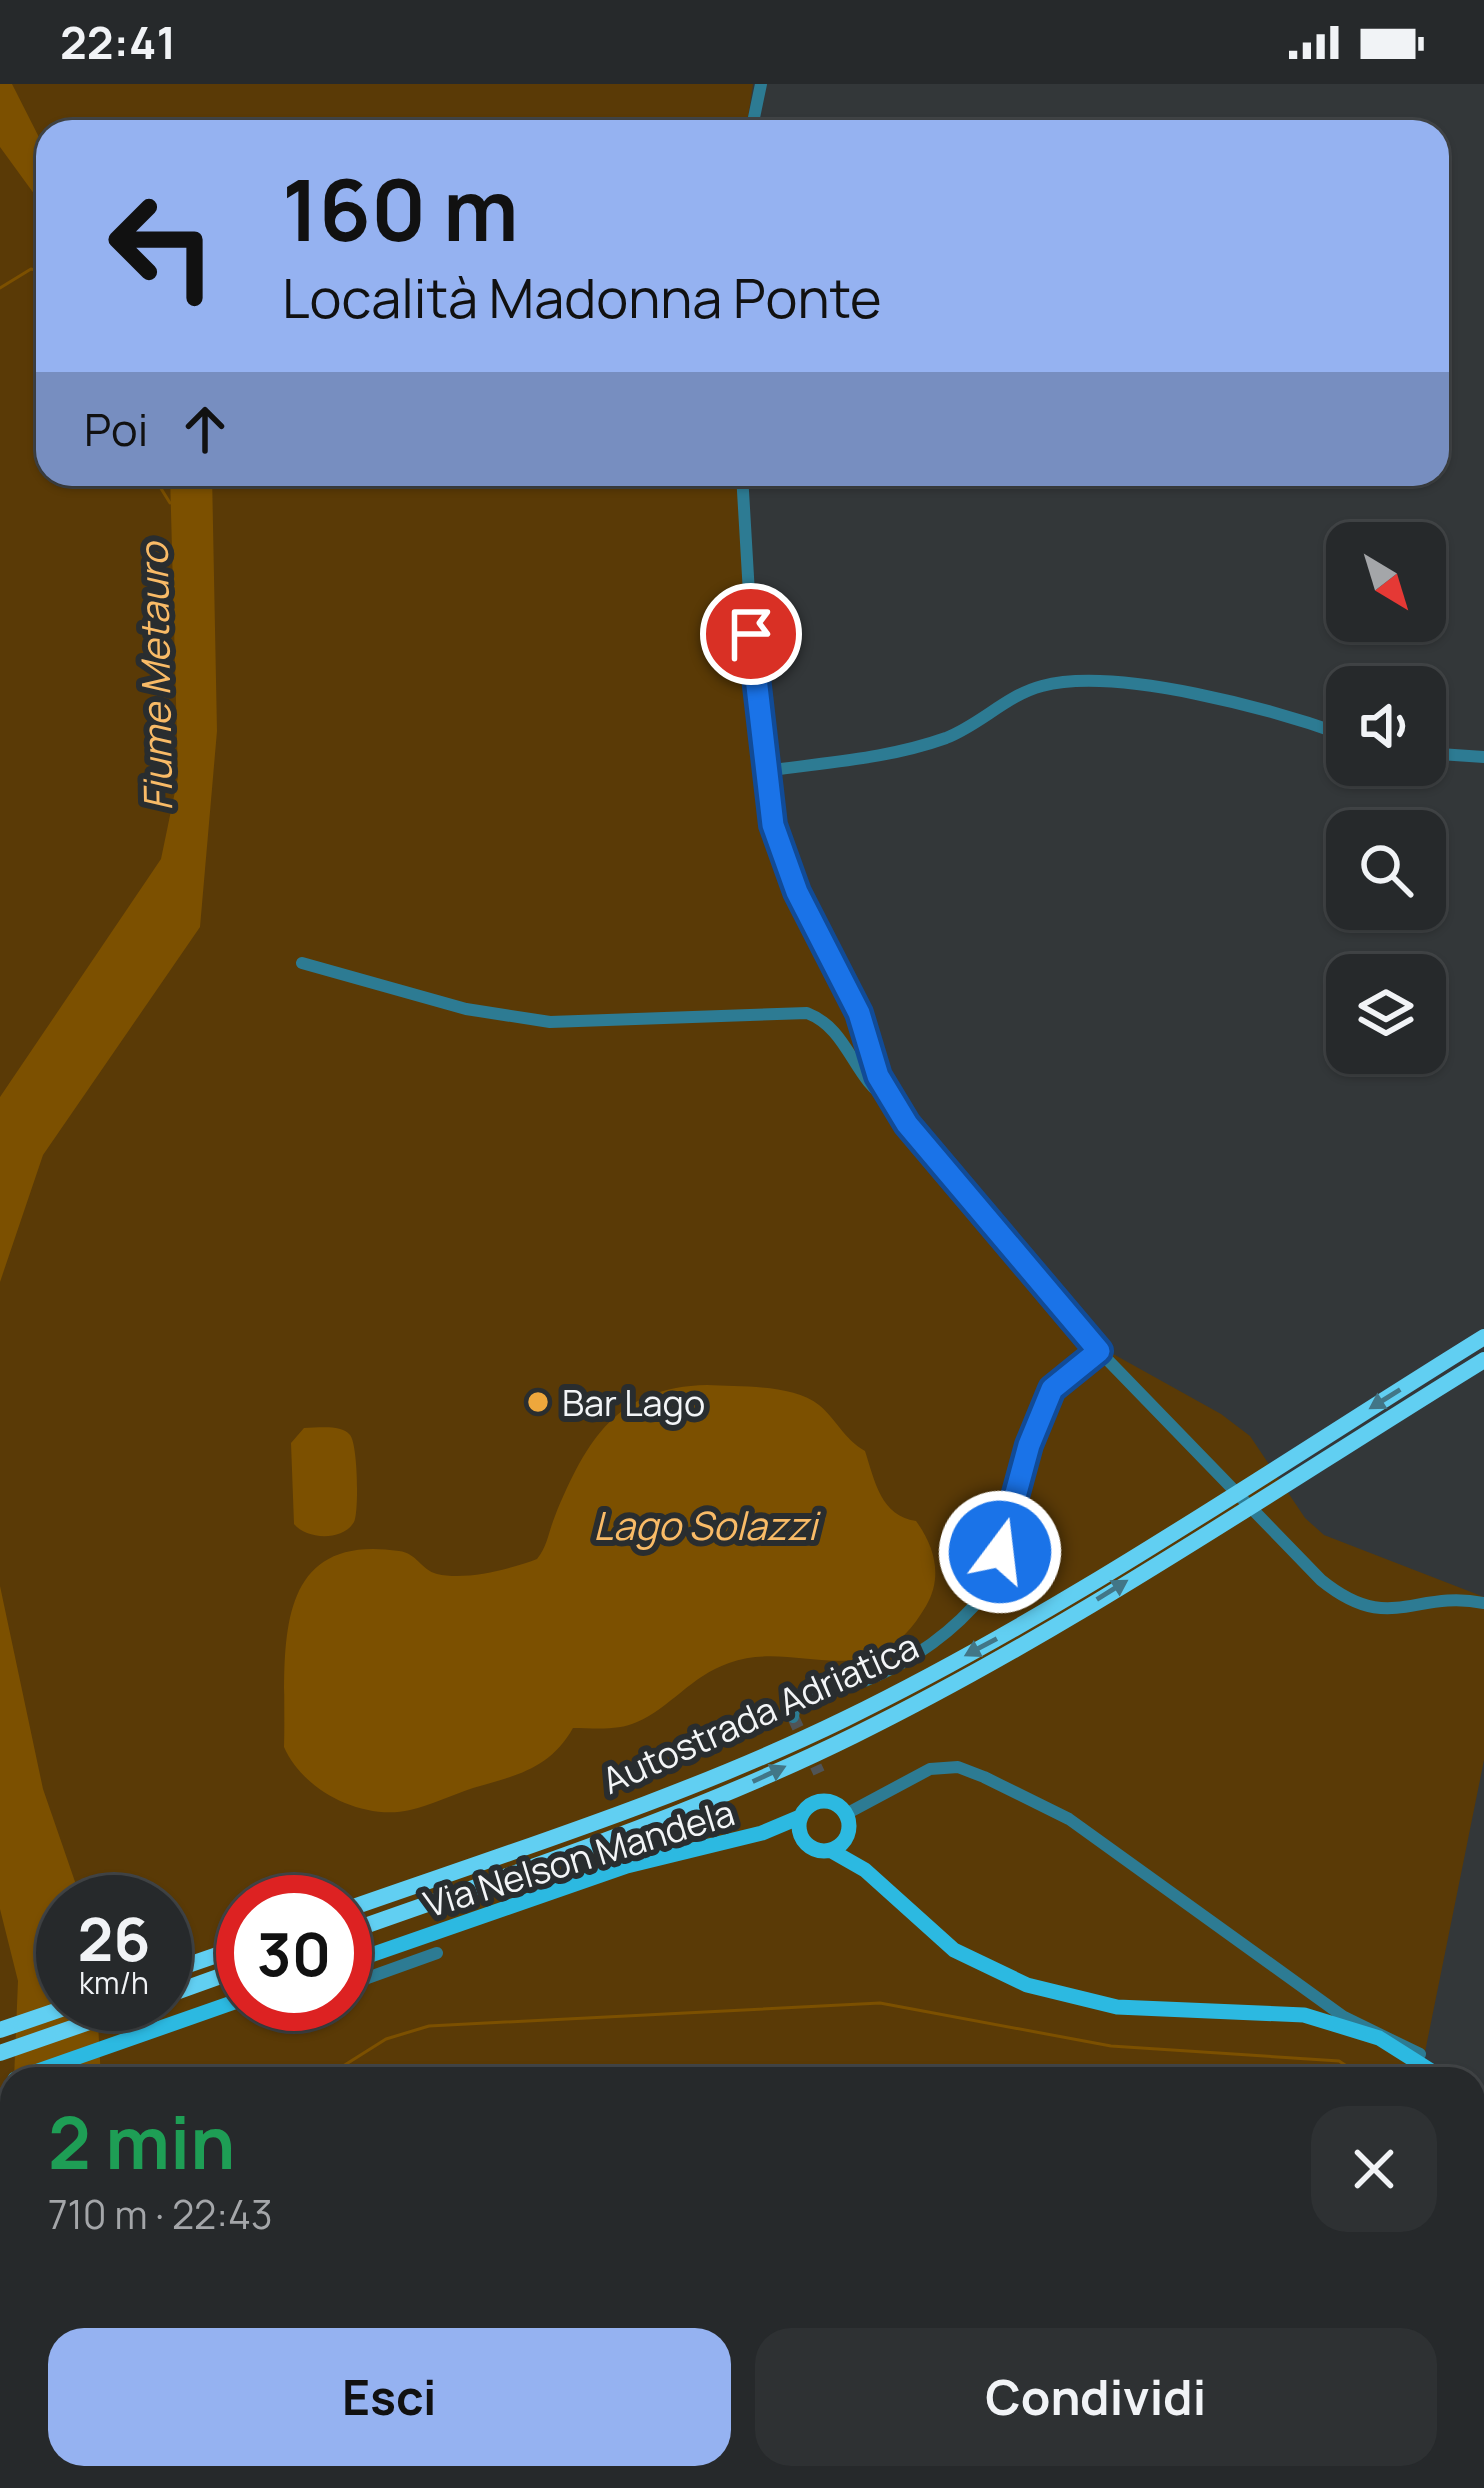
<!DOCTYPE html>
<html lang="it">
<meta charset="utf-8">
<style>
:root{--surface:#26292b;--page:#2e3133;--text:#f1f3f6;--muted:#a4a6a9;--line:#424547;--accent:#95b2f1}
body{margin:0;font-family:Manrope,sans-serif;background:var(--page);color:var(--text);height:100vh;display:flex;flex-direction:column;font-size:45px;white-space:nowrap}
*{box-sizing:border-box;margin:0}
p{font-size:39px;color:var(--muted)}
.icon{flex:none;width:66px;height:66px;fill:none;stroke:currentColor;stroke-width:2;stroke-linecap:round;stroke-linejoin:round}
.map{position:relative;flex:1;overflow:hidden}
.panel{position:absolute;left:0px;top:1983px;width:1485px;height:423px;display:flex;flex-direction:column;background:var(--surface);border-radius:36px 36px 0 0;box-shadow:0 3px 9px #0004,0 0 0 3px var(--line)}
.panel>*{flex:none}
.top-card{position:absolute;left:36px;top:36px;width:1413px;height:366px;border-radius:36px;box-shadow:0 3px 9px #0004,0 0 0 3px var(--line);background:#95b2f1;color:#111;overflow:hidden}
.needle{width:78px;rotate:142deg}
.fabs{position:absolute;left:1326px;top:438px;display:grid;gap:24px}
.fabs a{display:grid;place-items:center;width:120px;height:120px;border-radius:24px;background:var(--surface);box-shadow:0 3px 9px #0004,0 0 0 3px var(--line);font-size:60px}
.speed{position:absolute;left:36px;top:1791px;display:flex;gap:24px;font-size:60px;font-weight:700;text-align:center}
.speed>*{display:grid;place-content:center;width:156px;height:156px;border-radius:50%;background:var(--surface);box-shadow:0 3px 9px #0004,0 0 0 3px var(--line);line-height:1}
.speed small{font-size:30px;font-weight:400}
.speed .limit{border:18px solid #d22;background:#fff;color:#111}
.pin{position:absolute;display:grid;place-items:center;width:102px;height:102px;color:#fff;margin:-51px;border:6px solid #fff;border-radius:50%;box-shadow:0 3px 12px #0007}
.me{position:absolute;width:132px;margin:-66px;rotate:15deg;stroke-linejoin:round;filter:drop-shadow(0 0 9px #0008)}
.turn{display:flex;align-items:center;gap:42px;height:252px;padding:0 48px;font-size:54px}
.turn .icon{width:156px;height:156px;stroke-width:2.5}
.turn b{display:block;font-size:84px;line-height:102px}
.then{display:flex;align-items:center;height:114px;padding:0 48px;background:#0003;gap:24px;font-size:45px}
.round{display:grid;place-items:center;flex:none;width:126px;height:126px;border-radius:36px;background:var(--page)}
.headline{display:flex;align-items:center;justify-content:space-between;height:204px;padding:0 48px}
h1{font-size:72px;font-weight:700;line-height:90px;color:#1e9e55}
.action{display:flex;gap:24px;margin-top:auto;padding:24px 48px}
.action a{flex:1;height:138px;border-radius:36px;background:var(--accent);color:#111;font-size:48px;font-weight:700;line-height:138px;text-align:center}
.action a+a{background:var(--page);color:var(--text)}
.status{display:flex;justify-content:space-between;align-items:center;height:84px;padding:0 60px;background:var(--surface);direction:ltr}
.status svg{height:33px;fill:currentColor}
.map>svg:first-child{display:block}
</style>
<div class="status"><b>22:41</b><svg viewBox="0 0 49 12"><path d="M0 12V9h3v3zM5 12V6h3v6zM10 12V3h3v9zM15 12V0h3v12zM26 1h20v11H26zM47 4h2v5h-2z"/></svg></div>
<div class="map">
<svg width="1484" height="2404" viewBox="0 0 1484 2404">
<rect width="100%" height="100%" fill="#333739"/>
<!-- green -->
<path fill="#5a3a06" fill-rule="evenodd" d="M0,0H753L746,48H48V390H744L771,746L835,872L898,1030L1097,1261L1221,1330L1250,1352L1305,1434L1324,1451L1484,1513V1676L1424,1973L1407,1995H12V2394H1392V2404H0ZM63,1818H165V1920H63ZM243,1818H345V1920H243Z"/>
<!-- water -->
<path fill="#7c5000" d="M0,0H12L48,71V129L0,63Z
M170,390H212L217,647L200,843L43,1071L0,1198V1013L161,775L178,693Z
M707,1301C740,1303 792,1300 819,1321C837,1336 843,1354 865,1367C875,1398 881,1432 916,1437C935,1463 943,1493 926,1522C870,1618 799,1553 729,1579C691,1592 670,1624 637,1638C618,1647 594,1644 573,1644C550,1685 515,1692 473,1704C452,1711 431,1721 410,1726C363,1737 303,1707 284,1663C287,1576 265,1447 399,1467C417,1469 421,1486 437,1490C466,1497 511,1485 537,1475C548,1461 548,1449 555,1432C587,1355 617,1303 707,1301Z
M304,1344C318,1344 341,1340 350,1351C358,1360 359,1429 354,1438C343,1457 307,1456 294,1440L291,1359Z
M0,1502L43,1705L82,1818H63V1920H97L101,1995H14L18,1897L0,1825Z
M12,2171V2394H39V2404H0V2192Z"/>
<g fill="none" stroke-linecap="round" stroke-linejoin="round">
<!-- stream -->
<path stroke="#7c5000" stroke-width="3" d="M0,204L31,185L48,189
M152,390L170,419
M232,1995L332,1989L386,1955L429,1942L880,1919L1111,1962L1339,1977L1367,1995
M1473,2095L1484,2104"/>
<!-- minor-tunnel -->
<path stroke="#505456" stroke-width="12" stroke-dasharray="12 6" stroke-linecap="butt" d="M793,1633L819,1689"/>
<!-- minor -->
<path stroke="#2d7b93" stroke-width="12" d="M751,48L761,0
M742,390L753,578L773,741L797,808L859,929L890,1016L1099,1267L1321,1496C1390,1552 1413,1505 1484,1519
M1425,669L1484,673
M766,687C827,678 887,675 946,654C980,641 1007,611 1042,602C1117,582 1275,626 1347,652
M302,879L466,925L550,938L807,929C849,945 853,995 889,1016
M793,1633L796,1612C813,1603 832,1608 850,1602C894,1588 941,1558 973,1523C1026,1464 1008,1363 1056,1300C1068,1285 1084,1279 1099,1267
M846,1730L930,1685L958,1683L984,1693L1069,1735L1344,1933L1420,1970
M345,1902L437,1869
M275,1927L294,1920
M1391,2394V2404"/>
<!-- major -->
<path stroke="#2cb9e1" stroke-width="15" d="M799 1742a25 25 0 1 1 50 0a25 25 0 1 1-50 0Z
M830,1766L865,1786L954,1866L1027,1901L1117,1923L1304,1931L1379,1954L1444,1995
M345,1880L627,1782L762,1749L800,1733
M15,1995L243,1915
M1473,2017L1484,2026"/>
<!-- highway -->
<path stroke="#61cff2" stroke-width="16" d="M345,1826C513,1767 685,1713 845,1635C1068,1526 1274,1383 1484,1253
M345,1849C516,1788 689,1733 853,1652C1072,1544 1276,1404 1484,1276
M165,1889L243,1862
M165,1912L243,1884
M0,1946L76,1920
M0,1969L141,1920"/>
</g>
<!-- one-way arrows -->
<defs><path id="oneway-solid" d="M-6-.8H1V-3.2L6.5 0L1 3.2V.8H-6Z" transform="scale(3)"/></defs>
<g fill="#427687">
<use href="#oneway-solid" transform="translate(1385 1315) rotate(148)"/>
<use href="#oneway-solid" transform="translate(1112 1506) rotate(-32)"/>
<use href="#oneway-solid" transform="translate(981 1563) rotate(152)"/>
<use href="#oneway-solid" transform="translate(769 1690) rotate(-25)"/>
</g>
<g fill="none" stroke-linecap="round" stroke-linejoin="round">
<defs>
<path id="route" d="M751,550L773,741L797,808L859,929L878,992L907,1040L1099,1267L1052,1305L1029,1361L1000,1468"/>
</defs>
<!-- route casing -->
<use href="#route" stroke="#114b97" stroke-width="30"/>
<!-- route -->
<use href="#route" stroke="#1a73e8" stroke-width="21"/>
</g>
<!-- markers -->
<circle fill="#eea73c" stroke="#292d2f" stroke-width="4.5" cx="538" cy="1318" r="12"/>
<g text-anchor="middle" dominant-baseline="central" stroke-width="12" stroke-linejoin="round" paint-order="stroke">
<!-- poi labels -->
<g font-size="36" fill="#f3f5f7" stroke="#292d2f" text-anchor="start">
<text x="562" y="1318">Bar Lago</text>
</g>
<!-- street labels -->
<g font-size="36" fill="#f3f5f7" stroke="#292d2f">
<text transform="translate(760 1629) rotate(-24)">Autostrada Adriatica</text>
<text transform="translate(579 1774) rotate(-17)">Via Nelson Mandela</text>
</g>
<!-- water labels -->
<g font-size="39" font-style="italic" fill="#f9bb67" stroke="#292d2f">
<text transform="translate(155 593) rotate(-91)">Fiume Metauro</text>
<text x="705" y="1441">Lago Solazzi</text>
</g>
</g>
</svg>
<div class="fabs">
<a><svg class="needle" viewBox="-14 -14 28 28"><path d="M0-13l5 13h-10z" fill="#e53935"/><path d="M0 13l5-13h-10z" fill="#a4a6a9"/></svg></a>
<a><svg class="icon" aria-label="sound" viewBox="0 0 24 24"><path d="M4 9h4l5-4v14l-5-4H4zM17 9q2 3 0 6"/></svg></a>
<a><svg class="icon" aria-label="search" viewBox="0 0 24 24"><circle cx="10" cy="10" r="6"/><path d="M15 15l6 6"/></svg></a>
<a><svg class="icon" aria-label="layers" viewBox="0 0 24 24"><path d="M12 4l9 5-9 5-9-5zM3 14l9 5 9-5"/></svg></a>
</div>
<div class="speed"><div>26<small>km/h</small></div><div class="limit">30</div></div>
<div class="pin" style="left:751px;top:550px;background:#d93025"><svg class="icon" aria-label="arrive" viewBox="0 0 24 24"><path d="M6 21V4h12l-3 4 3 4H6"/></svg></div>
<svg class="me" style="left:1000px;top:1468px" viewBox="-20 -20 40 40"><circle r="17" fill="#1a73e8" stroke="#fff" stroke-width="3"/><path d="M0-11L8 9 0 5-8 9z" fill="#fff"/></svg>
<div class="top-card">
<div class="turn"><svg class="icon" aria-label="left" viewBox="0 0 24 24"><path d="M17 20v-9H6M10 6l-5 5 5 5"/></svg><div><b>160 m</b>Località Madonna Ponte</div></div>
<div class="then">Poi<svg class="icon" aria-label="ahead" viewBox="0 0 24 24"><path d="M12 20V5M6 11l6-6 6 6"/></svg></div>
</div>
<section class="panel">
<div class="headline"><div><h1>2 min</h1><p>710 m · 22:43</p></div><a class="round"><svg class="icon" aria-label="close" viewBox="0 0 24 24"><path d="M6 6l12 12M18 6L6 18"/></svg></a></div>
<div class="action"><a>Esci</a><a>Condividi</a></div>
</section>
</div>
